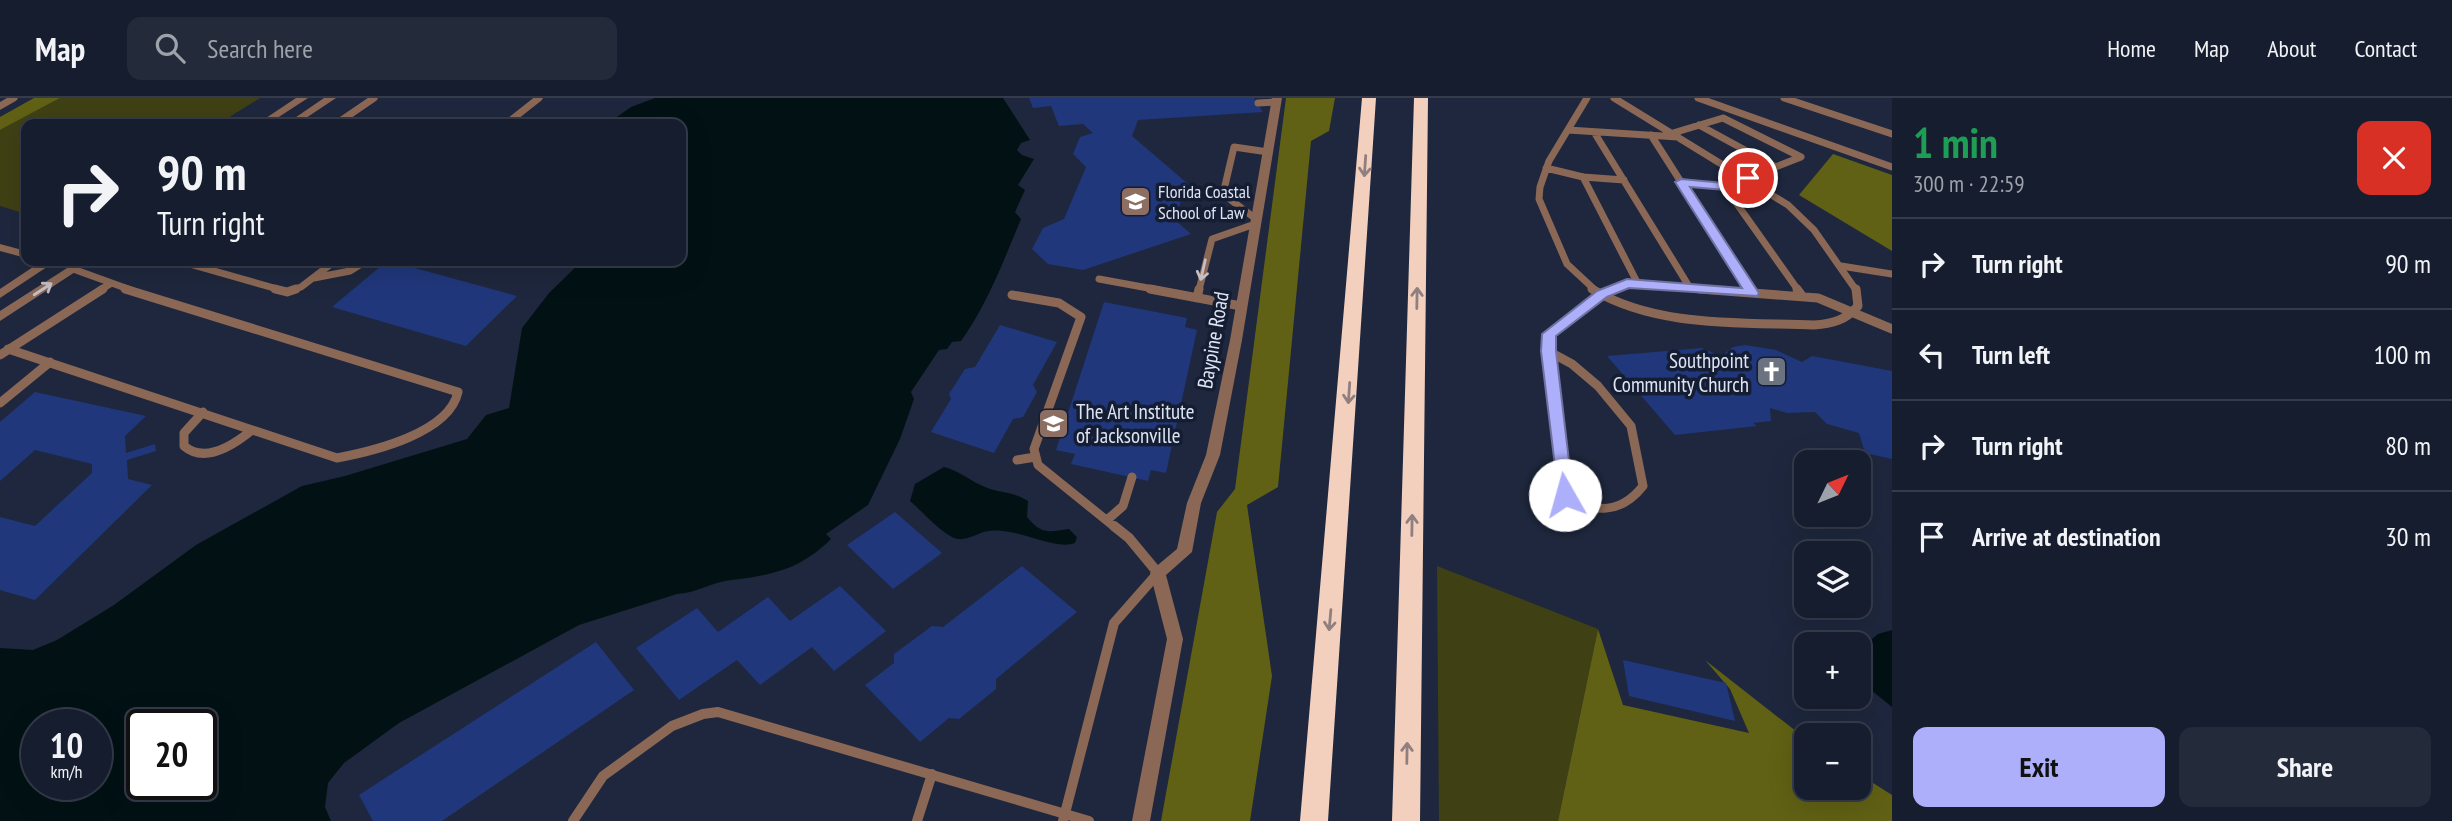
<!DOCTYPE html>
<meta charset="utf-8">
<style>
:root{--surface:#161d2e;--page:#232a3a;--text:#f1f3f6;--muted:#9ea2aa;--line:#353b4a;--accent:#adaffb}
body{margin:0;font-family:"PT Sans Narrow",sans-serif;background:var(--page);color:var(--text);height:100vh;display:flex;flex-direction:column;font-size:26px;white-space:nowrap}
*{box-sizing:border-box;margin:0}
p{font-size:23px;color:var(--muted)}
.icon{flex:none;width:38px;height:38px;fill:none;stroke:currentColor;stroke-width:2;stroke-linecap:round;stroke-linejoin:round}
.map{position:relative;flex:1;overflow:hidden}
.details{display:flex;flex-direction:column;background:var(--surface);width:560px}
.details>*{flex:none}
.guide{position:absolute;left:21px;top:21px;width:665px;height:147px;border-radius:14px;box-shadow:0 7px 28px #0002,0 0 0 2px var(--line);background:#161d2e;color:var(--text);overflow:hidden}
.needle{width:46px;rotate:47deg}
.buttons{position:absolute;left:1794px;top:352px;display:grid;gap:14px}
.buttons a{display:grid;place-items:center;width:77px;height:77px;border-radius:14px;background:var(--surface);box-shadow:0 7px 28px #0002,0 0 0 2px var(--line);font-size:35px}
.speed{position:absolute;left:21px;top:611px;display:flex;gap:14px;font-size:35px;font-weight:700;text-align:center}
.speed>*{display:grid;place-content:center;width:91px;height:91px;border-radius:50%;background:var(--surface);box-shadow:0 7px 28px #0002,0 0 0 2px var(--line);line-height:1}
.speed small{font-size:18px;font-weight:400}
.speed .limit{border:4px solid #111;border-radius:10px;background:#fff;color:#111}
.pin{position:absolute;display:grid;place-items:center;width:60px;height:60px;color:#fff;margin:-30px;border:4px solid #fff;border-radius:50%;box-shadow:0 2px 7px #0007}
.me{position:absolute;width:77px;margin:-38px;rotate:353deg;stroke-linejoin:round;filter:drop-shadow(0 0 5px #0008)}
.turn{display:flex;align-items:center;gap:24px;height:147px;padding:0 21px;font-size:32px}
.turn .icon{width:91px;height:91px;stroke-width:2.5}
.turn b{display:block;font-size:49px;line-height:60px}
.round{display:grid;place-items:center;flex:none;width:74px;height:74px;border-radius:14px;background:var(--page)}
.headline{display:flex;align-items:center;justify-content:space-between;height:119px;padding:0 21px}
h1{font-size:42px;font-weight:600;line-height:52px;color:#1e9e55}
.cta{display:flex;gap:14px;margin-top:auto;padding:14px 21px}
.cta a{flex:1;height:80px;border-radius:14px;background:var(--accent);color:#111;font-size:28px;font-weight:600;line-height:80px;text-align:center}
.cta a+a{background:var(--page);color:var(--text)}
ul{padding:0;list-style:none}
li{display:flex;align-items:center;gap:21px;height:91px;padding:0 21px;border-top:2px solid var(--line)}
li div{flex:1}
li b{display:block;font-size:26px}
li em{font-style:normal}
header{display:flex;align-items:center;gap:42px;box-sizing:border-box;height:98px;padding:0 35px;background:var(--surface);border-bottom:2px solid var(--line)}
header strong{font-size:33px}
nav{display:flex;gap:38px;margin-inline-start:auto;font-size:24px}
.search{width:490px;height:63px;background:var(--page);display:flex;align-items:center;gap:18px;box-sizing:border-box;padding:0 24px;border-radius:14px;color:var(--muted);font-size:26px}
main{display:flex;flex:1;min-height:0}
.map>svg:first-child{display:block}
</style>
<header>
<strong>Map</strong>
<div class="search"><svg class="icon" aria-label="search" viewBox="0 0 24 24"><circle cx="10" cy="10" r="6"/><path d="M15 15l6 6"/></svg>Search here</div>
<nav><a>Home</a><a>Map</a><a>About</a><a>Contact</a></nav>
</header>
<main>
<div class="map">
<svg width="1892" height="723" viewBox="0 0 1892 723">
<rect width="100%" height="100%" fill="#1e273d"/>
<!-- green -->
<path fill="#3f4014" d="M60,0H260L218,26H26V116L0,108V32Z
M1437,468L1598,531L1558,723H1439Z"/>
<!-- forest -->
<path fill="#606114" d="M34,0H60L0,32V19Z
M1286,0H1335L1329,33L1311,43L1278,389L1247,407L1272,578L1250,723H1161L1217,414L1235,391Z
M1833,56L1892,77V153L1799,97Z
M1598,531L1623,607L1749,635L1730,591L1705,562L1806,641V690H1858L1859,676L1892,697V723H1558Z"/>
<!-- water -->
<path fill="#021214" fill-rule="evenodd" d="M655,0H1003L1030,42L1021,45L1017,52L1022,57L1034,61L1018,87L1025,92L1015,114L1021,121C1004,162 987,207 961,243L952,244L947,251L939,252L911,294L914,301L900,341L868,407L826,436L831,441C797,474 770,477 725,483C708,486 696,495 677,496L579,527L399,625L344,665L328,685L325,709L331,723H0V550L33,552L57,542L114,507L196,447L302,388L345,378L467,341L486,317L509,310L522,230L549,195L582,163H681V26H607L631,9ZM37,626H96V686H37ZM142,626H201V686H142Z
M944,369C960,373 970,383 985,389C1001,396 1010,392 1028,403L1027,419C1042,437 1048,434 1069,431L1077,439L1075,445C1054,453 1018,429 989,433C977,434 965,446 952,439C937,431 923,414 910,403L915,386Z
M1892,532V609L1866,588L1859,577L1858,553L1878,536Z"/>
<!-- building -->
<path fill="#20377b" d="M1029,0H1254L1263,14L1138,22L1132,38L1201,97L1181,103L1175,122L1191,136L1083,172L1048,166L1032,151L1043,130L1064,121L1086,69L1073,56L1080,39L1093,35L1083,26L1059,28L1051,8L1033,10Z
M387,163H389L517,198L466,248L332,209Z
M1104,204L1187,220L1185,229L1197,232L1166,375L1151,372L1148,383L1071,366L1075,356L1056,352Z
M1000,227L1057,244L1033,287L1037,294L1023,319L1013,321L994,355L931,334L951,301L949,296L965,271L975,269Z
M1745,247L1776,252L1802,264L1812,258L1892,273V361L1865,355L1859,335L1827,326L1815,314L1787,315L1770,310L1771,323L1753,325L1757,328L1675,337L1607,258L1702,250L1721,258L1733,249Z
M35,294L146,318L125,338L126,355L155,346L156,353L127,362L128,381L152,387L35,502L0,492V419L35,428L92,375V366L35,352L0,383V324Z
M895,414L942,455L893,491L847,447Z
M1022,468L1077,514L996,581V591L959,621L949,620L920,644L865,587L894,565V556L932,528L943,529Z
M840,488L886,533L834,573L812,549L760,587L737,562L679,602L636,550L697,510L718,534L768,499L790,523Z
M596,544L634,592L442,723H373L359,697Z
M1623,562L1726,585L1735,623L1629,598Z"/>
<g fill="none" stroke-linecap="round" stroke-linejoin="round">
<!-- service-far2 -->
<path stroke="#8b6855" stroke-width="7" d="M1587,0L1549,63L1540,89L1539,101L1567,166L1595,192
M1614,0L1788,107L1814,132L1856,192
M1698,0L1892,69
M1784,0L1892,36
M1258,5L1276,4
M0,8L14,0
M336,26L374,0
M506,26L539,0
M1699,27L1776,69
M1568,32L1678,39
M1594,34L1690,190
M1673,35L1723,20L1801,59L1725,89L1681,84
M1651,37L1750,192
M1546,70L1583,79L1624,82
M1583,79L1638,186
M1725,89L1798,192
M1256,121L1223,96L1234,49L1268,54
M179,163L281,192
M1841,168L1892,176
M73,171L131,192
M314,180L350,173L366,163
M1099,181L1159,192
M100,192L110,186
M292,192L301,189L335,163
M1199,192L1212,141L1255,126
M1610,192L1627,185L1721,192"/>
<!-- service-far1 -->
<path stroke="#8b6855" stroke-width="9" d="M275,191L287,194L296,191
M1150,191L1241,208
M1592,191C1656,230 1742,224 1814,227C1832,226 1846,222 1858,208L1856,191
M1699,191L1818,200L1892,231
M1749,191L1752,195
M1797,191L1803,199
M1012,197L1059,205L1081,219L1034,351L1038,367L1116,430
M1197,200L1199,191
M8,251L337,360C374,353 449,335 458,294L125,191
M1548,253L1572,266L1598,288L1631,328L1643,388C1621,416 1593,416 1565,397Z
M1548,253L1549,236L1602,196L1614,191
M0,257L103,191
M0,305L50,264
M203,314L184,335V348C205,366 235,346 252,332
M1017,362L1035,359
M1107,422L1123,408L1132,379"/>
<!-- service -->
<path stroke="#8b6855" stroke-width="10" d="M573,723L603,678L672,628L703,616L718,614L1089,723
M917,723L932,676
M1063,723L1114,525L1158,475L1129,440L1114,428"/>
<!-- minor -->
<path fill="#8b6855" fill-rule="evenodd" d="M1272,0H1282L1242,242L1220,357L1201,405L1192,454L1166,477L1183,541L1150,723H1132L1167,541L1150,475L1153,471L1177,451L1187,405L1206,357L1230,242Z"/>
<!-- tertiary -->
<path fill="#8b6855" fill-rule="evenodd" d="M296,0H308L268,26H257Z
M324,0H336L297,26H286Z
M0,146L26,153V160L0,153Z
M42,163H56L0,200V191Z
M78,163H92L0,223V213Z"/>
<!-- motorway -->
<path fill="#f3cfbd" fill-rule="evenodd" d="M1362,0H1376L1328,723H1300Z
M1414,0H1428L1420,723H1392Z"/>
</g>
<!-- one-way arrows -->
<defs><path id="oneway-shaft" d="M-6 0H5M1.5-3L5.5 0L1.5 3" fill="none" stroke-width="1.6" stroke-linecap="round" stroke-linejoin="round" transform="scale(1.75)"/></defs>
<g stroke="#8f7f7f">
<use href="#oneway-shaft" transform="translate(1365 68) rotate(94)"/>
<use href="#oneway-shaft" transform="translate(1417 200) rotate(-89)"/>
<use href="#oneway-shaft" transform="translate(1349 295) rotate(94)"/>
<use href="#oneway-shaft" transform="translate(1412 427) rotate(-89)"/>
<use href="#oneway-shaft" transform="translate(1330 522) rotate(95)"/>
<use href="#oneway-shaft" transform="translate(1407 655) rotate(-89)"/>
</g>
<g stroke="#c4bfc4">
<use href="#oneway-shaft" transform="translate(1203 172) rotate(103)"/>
<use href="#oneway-shaft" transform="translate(43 191) rotate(-33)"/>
</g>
<!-- route -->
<path fill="#adaffb" stroke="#7072a3" stroke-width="2" d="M1748,77L1754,80L1753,83L1726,92L1690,89L1759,195L1757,198L1629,190L1607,199L1556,238V253L1573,397L1571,401H1559L1541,253L1542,236L1597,193L1627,181L1742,190L1675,84L1681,81L1724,85Z"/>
<!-- icons -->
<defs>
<symbol id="university-square" viewBox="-11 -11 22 22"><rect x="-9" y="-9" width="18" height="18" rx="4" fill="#8d6e63" stroke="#151d33"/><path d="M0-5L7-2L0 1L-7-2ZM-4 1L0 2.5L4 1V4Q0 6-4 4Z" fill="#fff"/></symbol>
<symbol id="church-square" viewBox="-11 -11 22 22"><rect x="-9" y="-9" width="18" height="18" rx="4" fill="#6b7280" stroke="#151d33"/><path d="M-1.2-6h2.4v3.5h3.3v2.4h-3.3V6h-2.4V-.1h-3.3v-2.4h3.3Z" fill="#fff"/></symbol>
<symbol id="school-square" viewBox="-11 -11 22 22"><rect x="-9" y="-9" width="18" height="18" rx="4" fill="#8d6e63" stroke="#151d33"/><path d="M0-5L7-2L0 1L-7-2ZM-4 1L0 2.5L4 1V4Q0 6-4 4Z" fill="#fff"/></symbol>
</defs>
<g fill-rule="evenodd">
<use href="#university-square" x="1118" y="86" width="35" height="35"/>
<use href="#church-square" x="1754" y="256" width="35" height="35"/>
<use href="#school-square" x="1036" y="308" width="35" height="35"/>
</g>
<g text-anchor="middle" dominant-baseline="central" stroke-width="7" stroke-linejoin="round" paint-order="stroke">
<!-- far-poi labels -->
<g font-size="18" fill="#dde4f3" stroke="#151d33" text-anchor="start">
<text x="1158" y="93">Florida Coastal<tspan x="1158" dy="21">School of Law</tspan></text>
</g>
<!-- street labels -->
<g font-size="21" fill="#dde4f3" stroke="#151d33">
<text transform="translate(1213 242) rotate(-80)">Baypine Road</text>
</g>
<!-- poi labels -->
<g font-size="21" fill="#dde4f3" stroke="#151d33" text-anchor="end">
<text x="1749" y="262">Southpoint<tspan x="1749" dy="24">Community Church</tspan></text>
<text x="1076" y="313" text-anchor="start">The Art Institute<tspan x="1076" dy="24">of Jacksonville</tspan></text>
</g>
</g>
</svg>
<div class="buttons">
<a><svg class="needle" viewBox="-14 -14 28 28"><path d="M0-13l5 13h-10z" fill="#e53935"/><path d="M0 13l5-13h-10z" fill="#9ea2aa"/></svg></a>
<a><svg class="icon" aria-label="layers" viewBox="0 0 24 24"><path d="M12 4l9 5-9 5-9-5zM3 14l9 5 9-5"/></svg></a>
<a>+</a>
<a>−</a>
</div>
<div class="speed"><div>10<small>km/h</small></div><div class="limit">20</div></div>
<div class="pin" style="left:1748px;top:80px;background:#d93025"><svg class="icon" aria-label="arrive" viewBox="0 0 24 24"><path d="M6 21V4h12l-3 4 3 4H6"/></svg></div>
<svg class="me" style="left:1565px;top:397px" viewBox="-20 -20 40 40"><circle r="19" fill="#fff"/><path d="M0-13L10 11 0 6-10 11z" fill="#adaffb"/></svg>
<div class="guide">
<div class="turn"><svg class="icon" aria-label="right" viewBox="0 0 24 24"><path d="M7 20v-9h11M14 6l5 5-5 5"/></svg><div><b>90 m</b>Turn right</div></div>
</div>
</div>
<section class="details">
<div class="headline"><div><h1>1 min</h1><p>300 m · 22:59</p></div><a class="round" style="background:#d93025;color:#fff"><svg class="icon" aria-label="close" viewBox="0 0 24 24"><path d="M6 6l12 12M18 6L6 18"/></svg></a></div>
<ul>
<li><svg class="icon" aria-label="right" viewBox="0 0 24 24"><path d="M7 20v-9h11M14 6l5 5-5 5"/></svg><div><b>Turn right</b></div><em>90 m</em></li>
<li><svg class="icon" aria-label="left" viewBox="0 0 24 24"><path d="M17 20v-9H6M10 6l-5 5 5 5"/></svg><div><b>Turn left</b></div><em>100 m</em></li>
<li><svg class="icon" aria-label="right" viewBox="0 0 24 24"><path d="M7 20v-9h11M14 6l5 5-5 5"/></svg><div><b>Turn right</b></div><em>80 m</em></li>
<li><svg class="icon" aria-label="arrive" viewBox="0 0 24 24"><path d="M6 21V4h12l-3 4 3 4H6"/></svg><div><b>Arrive at destination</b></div><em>30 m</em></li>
</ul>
<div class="cta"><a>Exit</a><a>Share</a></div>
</section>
</main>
